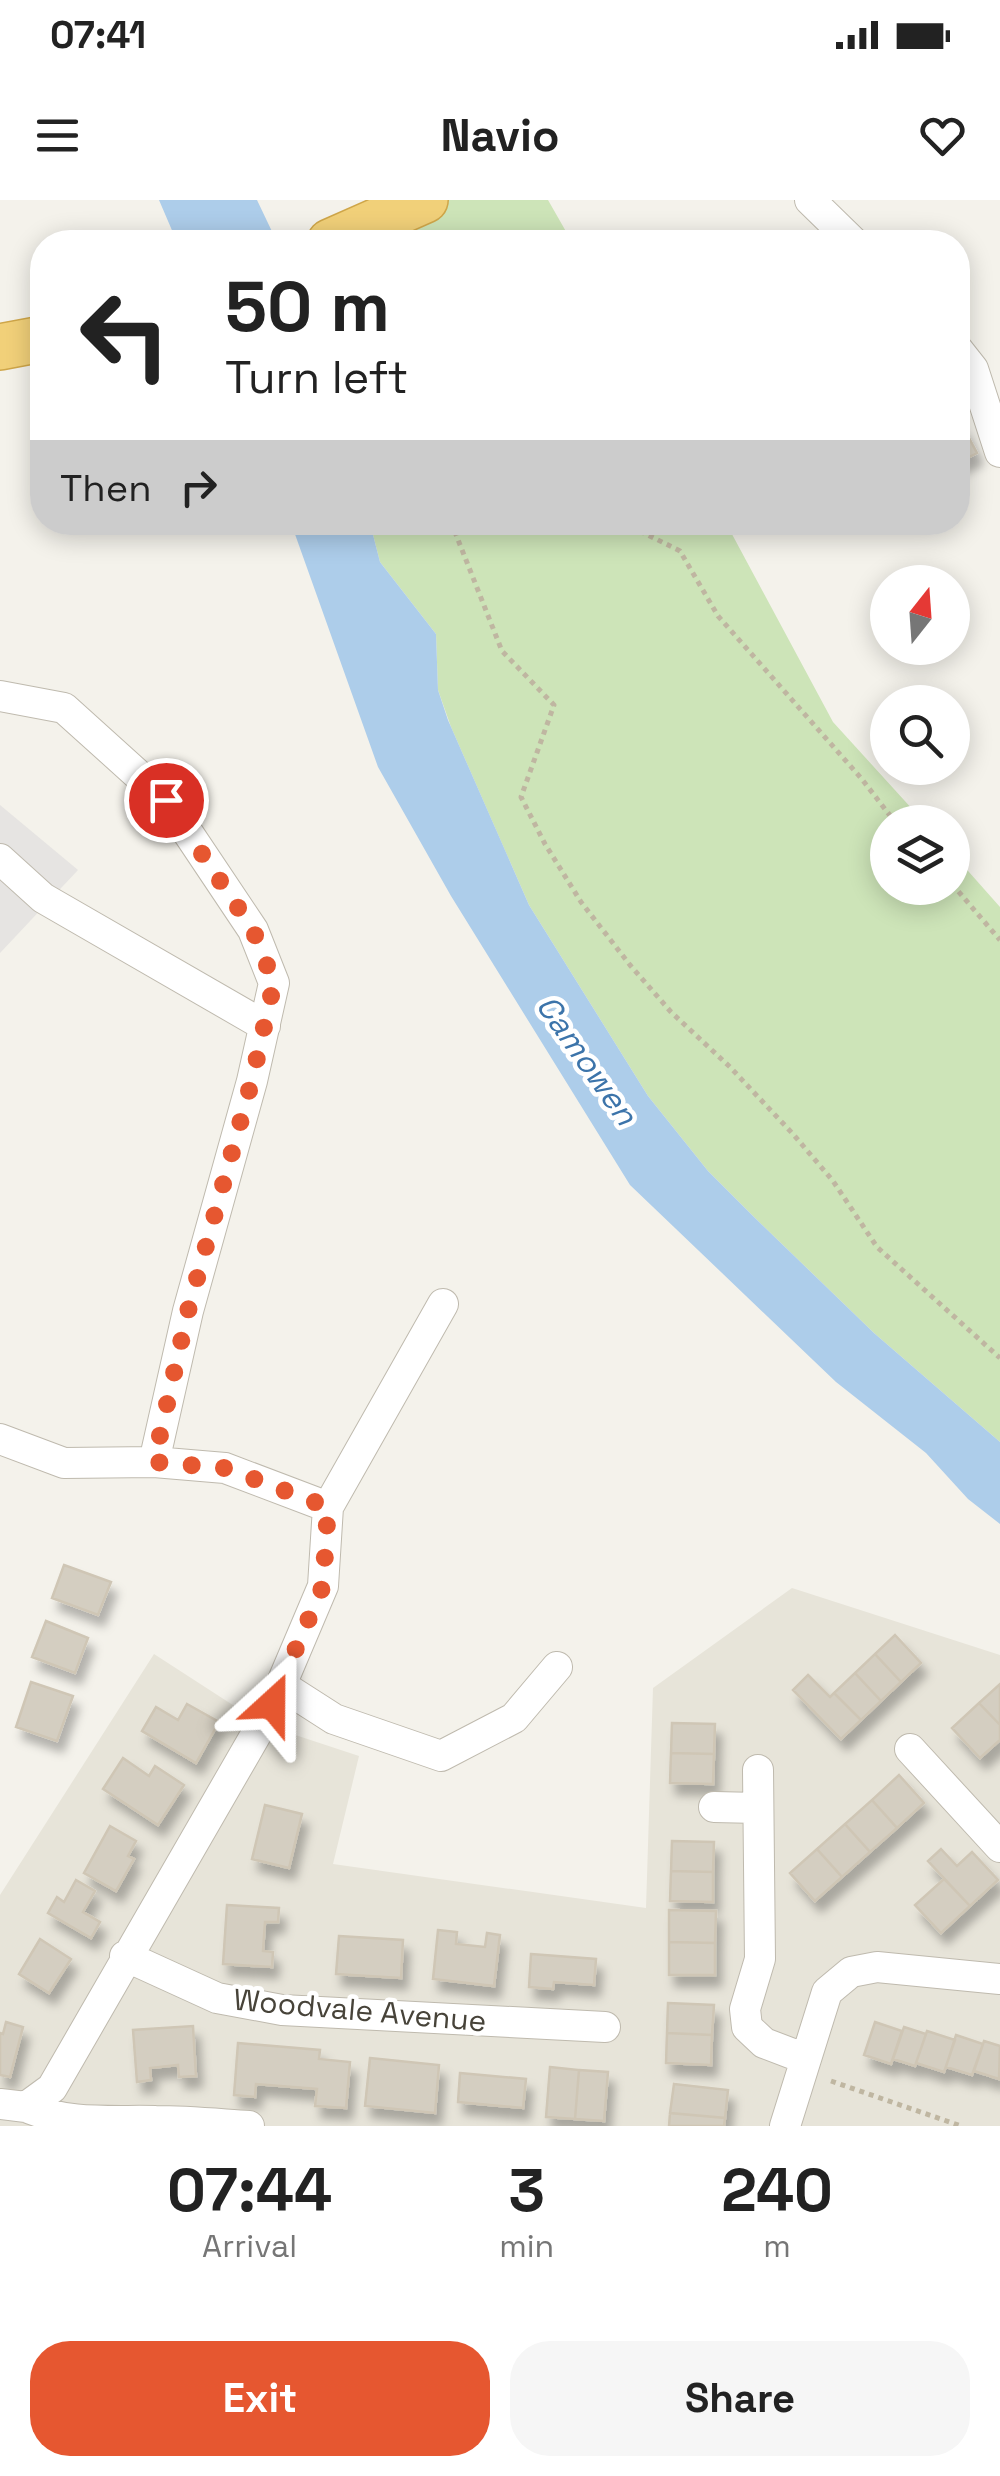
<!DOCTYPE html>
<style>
:root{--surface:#fff;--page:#f6f6f6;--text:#222;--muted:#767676;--accent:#e65730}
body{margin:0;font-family:"Space Grotesk",sans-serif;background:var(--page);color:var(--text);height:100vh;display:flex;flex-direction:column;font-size:38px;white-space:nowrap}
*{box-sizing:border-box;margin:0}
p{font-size:32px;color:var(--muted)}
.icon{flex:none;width:55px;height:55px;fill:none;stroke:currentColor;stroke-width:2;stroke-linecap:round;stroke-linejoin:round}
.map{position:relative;height:1926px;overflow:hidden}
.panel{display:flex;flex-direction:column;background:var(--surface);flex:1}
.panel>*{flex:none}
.hud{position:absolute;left:30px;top:30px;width:940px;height:305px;border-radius:40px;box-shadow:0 5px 25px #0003;background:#fff;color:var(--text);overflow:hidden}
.needle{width:65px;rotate:17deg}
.fabs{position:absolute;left:870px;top:365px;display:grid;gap:20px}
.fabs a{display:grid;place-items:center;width:100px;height:100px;border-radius:50%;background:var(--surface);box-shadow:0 5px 25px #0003;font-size:50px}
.pin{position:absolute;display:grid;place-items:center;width:85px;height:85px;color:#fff;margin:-42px;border:5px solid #fff;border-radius:50%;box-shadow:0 2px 10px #0007}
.me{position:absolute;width:110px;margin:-55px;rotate:24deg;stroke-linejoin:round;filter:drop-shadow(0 0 8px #0008)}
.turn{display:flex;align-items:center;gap:35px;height:210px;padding:0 30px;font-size:45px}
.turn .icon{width:130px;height:130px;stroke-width:2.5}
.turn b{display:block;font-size:70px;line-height:85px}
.then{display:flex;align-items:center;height:95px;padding:0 30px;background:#0003;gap:20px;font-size:38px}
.eta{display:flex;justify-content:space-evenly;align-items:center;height:170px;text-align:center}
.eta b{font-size:60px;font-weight:700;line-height:70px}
.action{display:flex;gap:20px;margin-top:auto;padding:20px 30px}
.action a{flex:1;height:115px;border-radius:40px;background:var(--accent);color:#fff;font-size:40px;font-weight:700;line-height:115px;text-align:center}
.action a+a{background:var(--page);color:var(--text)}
.status{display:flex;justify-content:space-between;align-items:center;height:70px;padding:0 50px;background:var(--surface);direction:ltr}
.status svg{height:28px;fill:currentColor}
header{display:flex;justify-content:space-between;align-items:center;height:130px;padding:0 30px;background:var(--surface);font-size:45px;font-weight:700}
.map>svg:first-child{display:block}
</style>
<div class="status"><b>07:41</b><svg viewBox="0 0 49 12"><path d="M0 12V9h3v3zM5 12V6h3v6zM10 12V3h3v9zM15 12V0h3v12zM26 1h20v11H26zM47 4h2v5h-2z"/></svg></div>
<header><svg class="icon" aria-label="menu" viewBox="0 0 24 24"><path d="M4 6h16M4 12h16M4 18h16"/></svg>Navio<svg class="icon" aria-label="heart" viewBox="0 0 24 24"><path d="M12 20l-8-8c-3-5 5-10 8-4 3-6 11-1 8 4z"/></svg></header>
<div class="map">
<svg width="1000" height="1926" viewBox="0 0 1000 1926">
<defs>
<filter id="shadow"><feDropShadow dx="6" dy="11" stdDeviation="5" flood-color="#0004"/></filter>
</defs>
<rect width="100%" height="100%" fill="#f4f2eb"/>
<!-- residential -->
<path fill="#e7e4d9" d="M792,1388L1000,1455V1926H0V1695L154,1454L262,1524L359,1556L333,1664L646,1708L653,1488Z"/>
<!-- green -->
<path fill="#cde4b8" d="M428,0H548L572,42H336Z
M370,323H726L833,522L924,622H888V688H952L953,654L1000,707V1242L874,1133L753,1016L708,971L648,896L529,705L451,527L438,490L436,434L380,362Z"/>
<!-- parking -->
<path fill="#e6e4e2" d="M0,605L78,670L0,753Z"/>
<!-- water -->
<path fill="#adcdea" d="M159,0H257L277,42H177Z
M291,323H370L380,362L436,434L438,490L448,520L529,705L648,896L708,971L753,1016L874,1133L1000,1242V1324L968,1299L926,1253L836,1182L630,985L451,696L378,567Z"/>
<!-- building -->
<path fill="#d4cec1" stroke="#cfc6b5" stroke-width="2.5" filter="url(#shadow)" d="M962,225L977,253L958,263V228Z
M64,1365L111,1382L98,1415L52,1398Z
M46,1421L88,1438L75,1473L32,1457Z
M895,1435L921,1463L901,1482L875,1454Z
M875,1454L901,1482L881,1501L855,1473Z
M855,1473L881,1501L861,1520L834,1493Z
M808,1475L830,1497L834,1493L861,1520L841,1539L793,1490Z
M31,1482L73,1496L57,1541L16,1527Z
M1000,1484V1525L979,1503Z
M979,1503L1000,1525V1540L980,1558L952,1528Z
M187,1504L219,1522L196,1563L142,1531L156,1507L178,1520Z
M672,1523L715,1524L714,1554L671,1553Z
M671,1553L714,1554L713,1584L670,1583Z
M123,1558L149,1576L155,1566L184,1585L158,1625L103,1589Z
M899,1575L924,1603L897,1628L872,1600Z
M872,1600L897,1628L870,1652L845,1624Z
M265,1605L302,1614L289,1668L252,1659Z
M845,1624L870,1652L842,1677L817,1649Z
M110,1626L136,1641L128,1656L134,1659L116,1691L84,1673Z
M672,1641L714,1642L713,1672L671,1671Z
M817,1649L842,1677L815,1701L790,1673Z
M941,1649L957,1666L972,1652L998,1680L970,1706L928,1661Z
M671,1671L713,1672V1702L670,1701Z
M944,1679L970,1706L941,1733L915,1705Z
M76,1680L95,1691L83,1712L100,1722L91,1738L48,1713L57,1697L64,1702Z
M227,1705L279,1708L278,1722H265L263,1751L273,1752L272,1767L223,1764Z
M669,1710L716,1711L715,1743L669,1742Z
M438,1730L457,1732L456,1744L485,1747L487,1733L500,1735L494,1786L433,1779Z
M339,1736L403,1740L401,1778L336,1774Z
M40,1739L71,1759L49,1793L19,1774Z
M669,1742L715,1743V1775H669Z
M531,1754L596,1759L594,1785L554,1782L553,1789L529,1787Z
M668,1803L714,1805L712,1835L667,1833Z
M6,1822L23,1827L10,1877L0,1875V1833L3,1834Z
M875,1822L902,1831L891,1864L864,1855Z
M193,1826L196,1876L179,1877L178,1865L150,1868L151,1880L137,1882L133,1830Z
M904,1827L926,1834L915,1866L893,1859Z
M927,1831L955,1840L944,1872L916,1863Z
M667,1833L712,1835L711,1865L666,1863Z
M956,1835L983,1844L972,1875L946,1867Z
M984,1841L1000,1846L999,1879L974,1871Z
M238,1843L320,1850L319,1859L350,1862L346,1908L315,1906L317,1889L256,1884L255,1897L234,1895Z
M370,1858L439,1865L435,1913L365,1906Z
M550,1867L579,1870L575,1919L546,1917Z
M579,1870L608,1872L604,1921L575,1919Z
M460,1873L526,1879L523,1908L458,1902Z
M674,1884L728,1890L725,1918L670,1913Z
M670,1913L725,1918L724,1926H669Z"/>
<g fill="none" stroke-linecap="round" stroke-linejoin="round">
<defs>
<path id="minor" d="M810,0L853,42
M958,150L973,169L1000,252
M0,496L64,508L166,600L253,730L274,783L252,881L188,1111L154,1262L64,1263L0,1239
M0,659L43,698L265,826
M154,1262L225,1268L328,1307L443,1104
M328,1307L323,1386L281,1485L334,1519L441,1556L514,1518L557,1467
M910,1549L1000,1647
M758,1570L760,1759L745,1809L747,1827L764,1843L806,1859
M714,1607L758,1608
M125,1756L217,1798L282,1810L605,1827
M0,1904L26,1907L52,1888L262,1524L281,1485
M26,1907C68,1925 111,1920 156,1921C187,1921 218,1924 249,1926
M785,1926L827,1792L851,1772L877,1767L1000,1779"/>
<path id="highway" d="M330,42L425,0
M0,147L42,139"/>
</defs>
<!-- minor casing -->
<use href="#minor" stroke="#bfbaae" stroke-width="32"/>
<!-- highway casing -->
<use href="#highway" stroke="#cfa649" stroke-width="48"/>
<!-- path -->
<path stroke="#bfb6a1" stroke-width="5" stroke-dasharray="5 5" stroke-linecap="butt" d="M451,322L502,451L554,505L521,597L545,644L581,702L630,765L671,812L730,867L793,934L833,981L877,1047L1000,1158
M622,322L680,351L718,416L861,578L895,622
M952,684L1000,740
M831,1881L961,1926"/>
<!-- minor -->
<use href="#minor" stroke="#fff" stroke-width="30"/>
<!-- highway -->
<use href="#highway" stroke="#f1d079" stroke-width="45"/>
</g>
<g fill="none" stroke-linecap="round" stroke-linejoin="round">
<!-- route -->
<path stroke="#e65730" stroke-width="18" stroke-dasharray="0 32.4" d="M166,600L253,730L274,783L252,880L188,1111L154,1262L225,1268L328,1307L323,1386L272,1504"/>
</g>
<g text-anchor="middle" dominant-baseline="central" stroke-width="9" stroke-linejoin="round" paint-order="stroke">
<!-- street labels -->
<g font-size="30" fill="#474339" stroke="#fff">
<text transform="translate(360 1810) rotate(5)">Woodvale Avenue</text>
</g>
<!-- water labels -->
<g font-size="32" font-style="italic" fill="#3c74aa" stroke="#fff">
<text transform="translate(587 860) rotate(55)">Camowen</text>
</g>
</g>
</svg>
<div class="fabs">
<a><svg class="needle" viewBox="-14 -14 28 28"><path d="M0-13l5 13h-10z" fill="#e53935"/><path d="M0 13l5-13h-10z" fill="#767676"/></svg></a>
<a><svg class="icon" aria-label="search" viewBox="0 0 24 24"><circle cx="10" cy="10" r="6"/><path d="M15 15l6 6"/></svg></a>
<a><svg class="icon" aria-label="layers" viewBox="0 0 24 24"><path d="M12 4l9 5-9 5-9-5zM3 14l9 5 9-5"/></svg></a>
</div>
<div class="pin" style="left:166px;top:600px;background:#d93025"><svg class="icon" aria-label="arrive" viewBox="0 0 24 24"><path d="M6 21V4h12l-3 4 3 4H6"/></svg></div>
<svg class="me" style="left:272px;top:1504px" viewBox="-20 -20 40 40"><path d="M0-17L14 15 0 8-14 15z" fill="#e65730" stroke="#fff" stroke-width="4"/></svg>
<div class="hud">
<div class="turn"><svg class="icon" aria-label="left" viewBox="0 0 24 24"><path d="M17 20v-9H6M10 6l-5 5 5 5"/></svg><div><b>50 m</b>Turn left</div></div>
<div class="then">Then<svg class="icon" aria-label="right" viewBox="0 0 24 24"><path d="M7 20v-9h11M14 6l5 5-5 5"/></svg></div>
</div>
</div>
<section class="panel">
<div class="eta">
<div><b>07:44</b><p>Arrival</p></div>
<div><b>3</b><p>min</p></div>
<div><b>240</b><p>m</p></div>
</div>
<div class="action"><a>Exit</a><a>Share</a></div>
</section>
